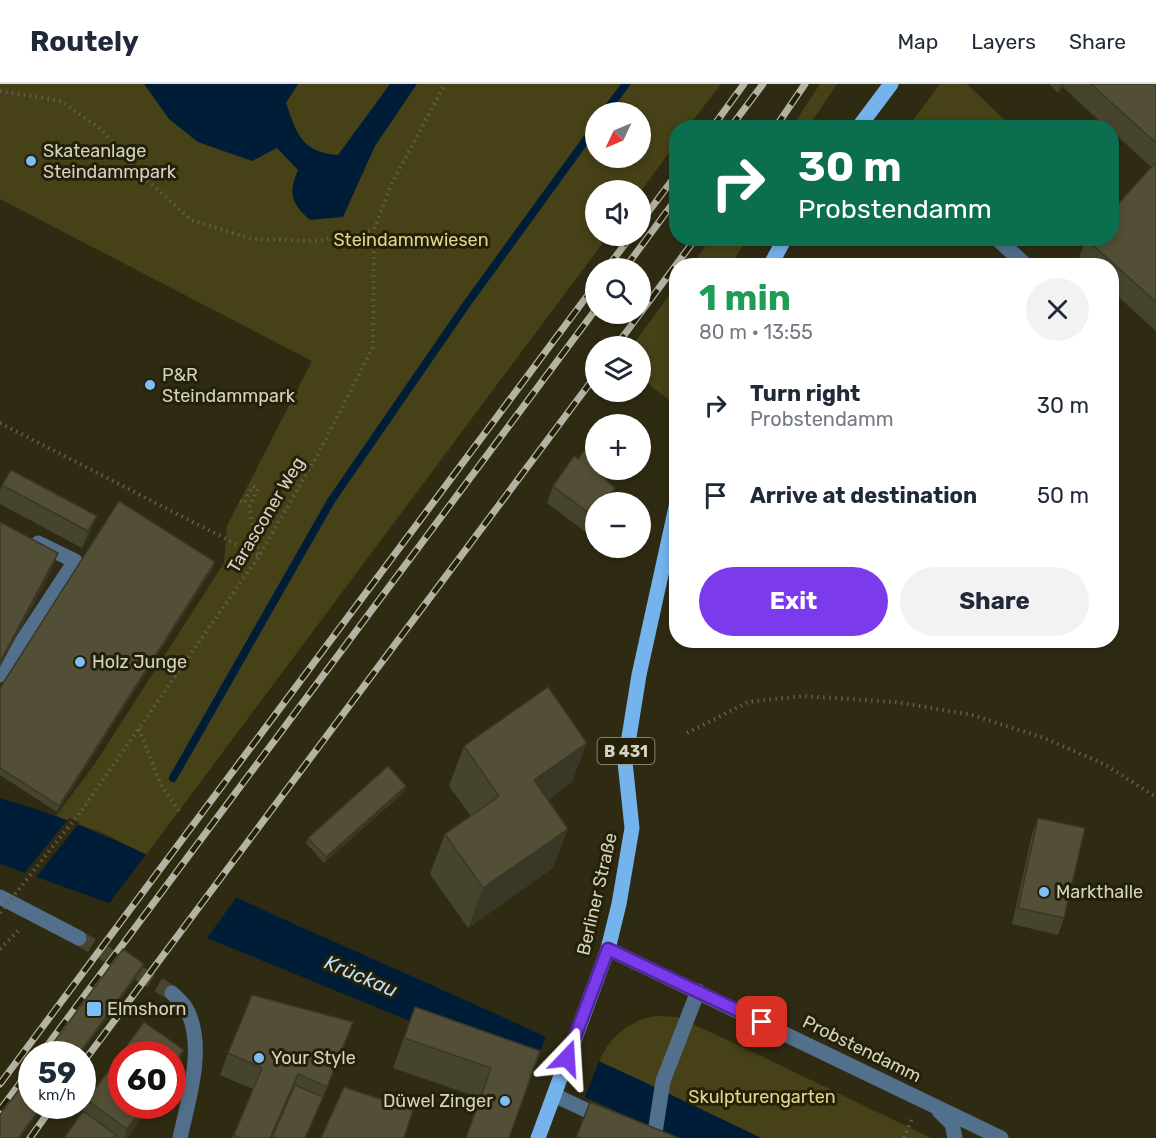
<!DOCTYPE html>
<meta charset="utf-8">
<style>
:root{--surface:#fff;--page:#f2f2f3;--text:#1f2937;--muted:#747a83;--line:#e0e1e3;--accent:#7c3aed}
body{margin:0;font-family:Rubik,sans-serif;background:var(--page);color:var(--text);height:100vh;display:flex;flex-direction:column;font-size:22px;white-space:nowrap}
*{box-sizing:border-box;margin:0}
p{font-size:20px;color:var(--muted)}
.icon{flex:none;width:33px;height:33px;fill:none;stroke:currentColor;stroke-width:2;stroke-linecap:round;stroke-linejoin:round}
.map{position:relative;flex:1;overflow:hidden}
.drawer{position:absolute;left:669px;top:174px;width:450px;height:390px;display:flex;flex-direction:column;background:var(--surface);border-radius:24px;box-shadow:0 3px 9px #0003}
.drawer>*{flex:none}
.hud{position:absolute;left:669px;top:36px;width:450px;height:126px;border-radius:24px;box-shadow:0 3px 9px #0003;background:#0b6e4f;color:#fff;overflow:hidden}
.needle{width:39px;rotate:226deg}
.controls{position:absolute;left:585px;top:18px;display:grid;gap:12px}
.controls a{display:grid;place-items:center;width:66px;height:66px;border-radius:50%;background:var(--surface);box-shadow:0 3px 9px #0003;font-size:30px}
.speed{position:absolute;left:18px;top:957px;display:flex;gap:12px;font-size:30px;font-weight:700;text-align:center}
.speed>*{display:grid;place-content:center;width:78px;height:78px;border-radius:50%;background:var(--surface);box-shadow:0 3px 9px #0003;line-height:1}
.speed small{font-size:15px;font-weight:400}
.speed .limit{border:9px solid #d22;background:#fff;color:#111}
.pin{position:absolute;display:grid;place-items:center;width:51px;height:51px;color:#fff;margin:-26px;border-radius:12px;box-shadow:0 3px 9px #0006}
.me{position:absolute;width:66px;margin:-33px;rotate:20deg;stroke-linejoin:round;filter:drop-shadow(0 0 4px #0008)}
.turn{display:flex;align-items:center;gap:21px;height:126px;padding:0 30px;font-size:27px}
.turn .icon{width:78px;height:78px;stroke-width:2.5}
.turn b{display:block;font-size:42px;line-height:51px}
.round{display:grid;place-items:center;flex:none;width:63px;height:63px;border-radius:32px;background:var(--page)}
.overview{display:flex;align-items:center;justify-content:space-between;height:102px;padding:0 30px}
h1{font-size:36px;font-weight:700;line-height:45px;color:#1e9e55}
.action{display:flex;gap:12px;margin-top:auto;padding:12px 30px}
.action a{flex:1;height:69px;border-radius:36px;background:var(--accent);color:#fff;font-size:24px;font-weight:700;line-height:69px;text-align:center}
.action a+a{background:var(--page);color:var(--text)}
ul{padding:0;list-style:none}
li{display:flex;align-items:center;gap:18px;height:90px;padding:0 30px}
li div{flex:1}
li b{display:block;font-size:22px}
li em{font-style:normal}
header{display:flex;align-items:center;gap:36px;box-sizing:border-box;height:84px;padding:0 30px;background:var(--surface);border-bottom:2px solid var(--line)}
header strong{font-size:28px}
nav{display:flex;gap:33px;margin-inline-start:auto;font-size:21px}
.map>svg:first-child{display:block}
</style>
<header>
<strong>Routely</strong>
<nav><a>Map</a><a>Layers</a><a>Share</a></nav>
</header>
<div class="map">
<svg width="1156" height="1054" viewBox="0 0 1156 1054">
<rect width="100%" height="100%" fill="#2f2b13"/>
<!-- green -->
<path fill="#474118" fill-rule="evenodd" d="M0,0H721L688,43L676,44V59L641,107L596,106V152H608L146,771L105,750L56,732L96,678L224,479L227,442L312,277L0,115ZM596,28H640V74H596Z
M820,0H837L808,43H792Z
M940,0H967L1012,43H908Z
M711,155V154L747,155L730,181H691Z
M676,202V304L670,317L641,294L640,262H632Z
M656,932L677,933L734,959L931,1054H761L599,978C609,953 630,936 656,932Z"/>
<!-- water -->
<path fill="#001d37" d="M144,0H298L286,19C297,50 301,68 338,71L390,0H417L375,62L343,133L310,136C291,119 288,109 298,86L277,64L252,77L198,58L169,35Z
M0,714C99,742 189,792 283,835C443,906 604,977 761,1054H677L449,953L207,854L0,780Z"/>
<!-- pier -->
<path fill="#2f2b13" d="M69,734L80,738L34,796L22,792Z
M147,769L238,811L205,857L107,822Z
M547,950L600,975L584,1015L531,991Z"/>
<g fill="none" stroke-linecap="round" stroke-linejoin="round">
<!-- stream -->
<path stroke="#001d37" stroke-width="8" d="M605,28L626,0
M173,694L331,417L466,221L596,42"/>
<!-- minor-tunnel -->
<path stroke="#48442e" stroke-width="15" stroke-dasharray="15 8" stroke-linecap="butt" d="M79,854L172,909"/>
<!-- path -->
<path stroke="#615e49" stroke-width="4" stroke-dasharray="1.5 4.5" stroke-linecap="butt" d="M0,7L61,17L101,45L129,79L191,136L252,155L318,157L374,146
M0,339L259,472
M240,417L244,419L253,402L258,405L249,423L259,472
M139,645L161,701L179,727
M687,649L748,618L803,612L896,618L972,631L1044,654L1104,680L1156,713
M82,726L259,472L317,372L373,263L374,146L391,101L445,0
M0,865L20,845
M904,1054L913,1032"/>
<!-- minor -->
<path stroke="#526f8b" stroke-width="15" d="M996,154L1027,182
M0,591L75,477L38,459
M0,813L79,854
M608,865L1001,1054
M172,909C177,914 184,920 187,926C206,964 188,1016 180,1054
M554,1011L603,1034
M939,1027L952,1040L955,1054
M655,1049L663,997L698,907"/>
<!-- major -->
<path stroke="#75b3ec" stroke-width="15" d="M858,44L891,0
M770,182L785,154
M538,1054L608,865L619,820L632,744L625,678L639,591L676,423"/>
<defs>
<path id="rail" d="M712,44L744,0
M730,44L763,0
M775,44L805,0
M640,139L676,91
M607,184L631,152
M625,184L676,115
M616,262L696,154
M41,970L596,225
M82,980L596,291
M0,1000L596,200
M0,1026L32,983
M30,1054L53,1022"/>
</defs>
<!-- rail casing -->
<use href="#rail" stroke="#b4b2a2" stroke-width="7"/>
<!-- rail -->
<use href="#rail" stroke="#252109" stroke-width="4.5" stroke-dasharray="14" stroke-linecap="butt"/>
<!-- path-bridge -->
<path stroke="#615e49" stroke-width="4" stroke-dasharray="1.5 4.5" stroke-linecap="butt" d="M0,829L82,726"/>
</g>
<!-- wall -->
<path fill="#47442e" d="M1049,0H1156V247L1112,207V182H1084L1078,177L1086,154L1151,83L1112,47V44H1107L1063,3L1058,9Z
M596,386H615L606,396L615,404L610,418H596V439L587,449L547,419L553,402Z
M2,401L90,449L82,464L0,420V407Z
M213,484L57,728L0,691V604Z
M464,662L572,698L548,716L553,784L468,844L430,790L445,750L471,732L449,702Z
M404,708L324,779L306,759L308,754Z
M1038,734L1064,834L1058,851L1012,840L1032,750Z
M415,923L540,967L480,1014L393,984Z
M345,960L306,1054H232L253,1005L220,991L228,969Z
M178,983L122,1022H150L127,1054H64L83,1027L87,1016Z"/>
<!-- shaded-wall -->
<path fill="#3a3726" d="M1061,0H1064L1063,3L1058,9Z
M608,386H615L596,409L602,392Z
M615,404L610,418H604Z
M596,430V439L587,449L594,433Z
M97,432L90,449L82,464L88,447Z
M58,469L52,486L0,583V578Z
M215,478L213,484L57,728L59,722Z
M587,659L572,698L519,736L534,696Z
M406,702L404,708L324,779L326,773Z
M568,745L553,784L468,844L483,804Z
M144,880L142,886L81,970H79Z
M353,938L319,1024L305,1054L323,1013Z
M184,966L178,983L172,991V982Z
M298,990L291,1012L272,1054H270Z
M42,1022H44L20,1054H18Z
M144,1022H150L127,1054H124L127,1045Z"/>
<!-- building -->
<path fill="#534f36" stroke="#3a3726" stroke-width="1.5" d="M1091,0H1156V59Z
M1156,78V218L1086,155L1112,154V127Z
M605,336L611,340H602Z
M596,350V386H608L602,392L615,404L604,418H596V430L594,433L553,402L574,372L578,375Z
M11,386L97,432L88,447L2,401Z
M119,417L215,478L59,722L0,684V604Z
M0,438L58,469L0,578Z
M548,603L587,659L534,696L568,745L483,804L445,750L499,712L464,662Z
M388,682L406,702L326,773L308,754Z
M1038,734L1085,744L1064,834L1018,824Z
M123,865L144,880L79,970H45Z
M252,911L353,938L327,1003L298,990L270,1054H240L234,1051L262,984L228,969Z
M415,923L540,967L509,1054H466L491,984L404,954Z
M144,938L184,966L172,982V970H122V1022H144L127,1045L87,1016Z
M32,988V1022H42L18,1054H0V1031Z
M295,1001L323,1013L305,1054H272Z
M344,1003L413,1026L404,1054H321Z
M590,1018L679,1054H576Z
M83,1027L116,1051L114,1054H64Z"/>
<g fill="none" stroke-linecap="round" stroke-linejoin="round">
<defs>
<path id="route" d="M567,974L608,865L762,938"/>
</defs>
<!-- route casing -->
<use href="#route" stroke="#51269a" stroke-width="15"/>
<!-- route -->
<use href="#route" stroke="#7c3aed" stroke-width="10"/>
</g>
<!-- markers -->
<g fill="#7dbef9" stroke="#252109" stroke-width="2">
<circle cx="31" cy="77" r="6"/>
<circle cx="150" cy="301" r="6"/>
<circle cx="80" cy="578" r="6"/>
<circle cx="1044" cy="808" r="6"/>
<rect x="86" y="917" width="16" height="16" rx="3"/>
<circle cx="259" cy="974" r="6"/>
<circle cx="505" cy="1017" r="6"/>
</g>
<g text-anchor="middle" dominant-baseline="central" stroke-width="6" stroke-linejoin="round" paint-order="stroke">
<!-- shield labels -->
<rect fill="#252109" stroke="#a09d8c" stroke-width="1.5" x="597.5" y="654" width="57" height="26" rx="4.5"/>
<g font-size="16" font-weight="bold" fill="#d4d2c4">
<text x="626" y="667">B 431</text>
</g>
<!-- poi labels -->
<g font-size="18" fill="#d4d2c4" stroke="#252109" text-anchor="start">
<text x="43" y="67">Skateanlage<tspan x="43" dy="21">Steindammpark</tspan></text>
<text x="162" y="291">P&amp;R<tspan x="162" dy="21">Steindammpark</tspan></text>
<text x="92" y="578">Holz Junge</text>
<text x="1056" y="808">Markthalle</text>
<text x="107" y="925">Elmshorn</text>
<text x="271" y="974">Your Style</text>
<text x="493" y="1017" text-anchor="end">Düwel Zinger</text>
</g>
<!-- park labels -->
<g font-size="18" fill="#e2d68e" stroke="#252109">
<text x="411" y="156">Steindammwiesen</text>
<text x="762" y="1013">Skulpturengarten</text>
</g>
<!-- street labels -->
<g font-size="18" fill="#d4d2c4" stroke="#252109">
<text transform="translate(266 431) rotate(-59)">Tarasconer Weg</text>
<text transform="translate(597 810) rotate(-77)">Berliner Straße</text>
<text transform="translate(862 965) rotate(26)">Probstendamm</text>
</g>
<!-- water labels -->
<g font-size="20" font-style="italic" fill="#bedffe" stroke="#252109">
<text transform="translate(361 892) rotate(23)">Krückau</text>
</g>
</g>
</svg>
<div class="controls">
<a><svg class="needle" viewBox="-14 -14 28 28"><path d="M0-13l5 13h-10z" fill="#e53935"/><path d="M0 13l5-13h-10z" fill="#747a83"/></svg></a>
<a><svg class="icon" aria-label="sound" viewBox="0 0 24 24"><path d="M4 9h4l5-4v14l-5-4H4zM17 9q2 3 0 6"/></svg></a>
<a><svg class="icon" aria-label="search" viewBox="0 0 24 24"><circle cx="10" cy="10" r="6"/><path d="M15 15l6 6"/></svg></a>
<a><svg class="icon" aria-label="layers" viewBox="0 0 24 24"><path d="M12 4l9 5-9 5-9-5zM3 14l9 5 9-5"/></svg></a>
<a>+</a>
<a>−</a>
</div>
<div class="speed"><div>59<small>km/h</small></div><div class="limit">60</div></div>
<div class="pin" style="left:762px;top:938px;background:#d93025"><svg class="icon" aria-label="arrive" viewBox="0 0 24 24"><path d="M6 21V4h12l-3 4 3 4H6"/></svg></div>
<svg class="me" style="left:567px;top:974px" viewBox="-20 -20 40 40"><path d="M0-17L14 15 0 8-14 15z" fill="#7c3aed" stroke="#fff" stroke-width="4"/></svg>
<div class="hud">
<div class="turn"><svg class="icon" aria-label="right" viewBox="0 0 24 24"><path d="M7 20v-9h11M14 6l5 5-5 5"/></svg><div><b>30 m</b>Probstendamm</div></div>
</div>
<section class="drawer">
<div class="overview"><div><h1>1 min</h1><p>80 m · 13:55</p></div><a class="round"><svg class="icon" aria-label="close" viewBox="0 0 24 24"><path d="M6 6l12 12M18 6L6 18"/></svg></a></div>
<ul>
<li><svg class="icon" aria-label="right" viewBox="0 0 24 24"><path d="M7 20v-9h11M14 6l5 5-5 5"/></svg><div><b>Turn right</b><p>Probstendamm</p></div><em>30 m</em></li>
<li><svg class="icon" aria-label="arrive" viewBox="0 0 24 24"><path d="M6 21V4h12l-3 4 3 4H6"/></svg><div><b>Arrive at destination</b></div><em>50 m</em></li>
</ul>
<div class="action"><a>Exit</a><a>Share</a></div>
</section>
</div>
